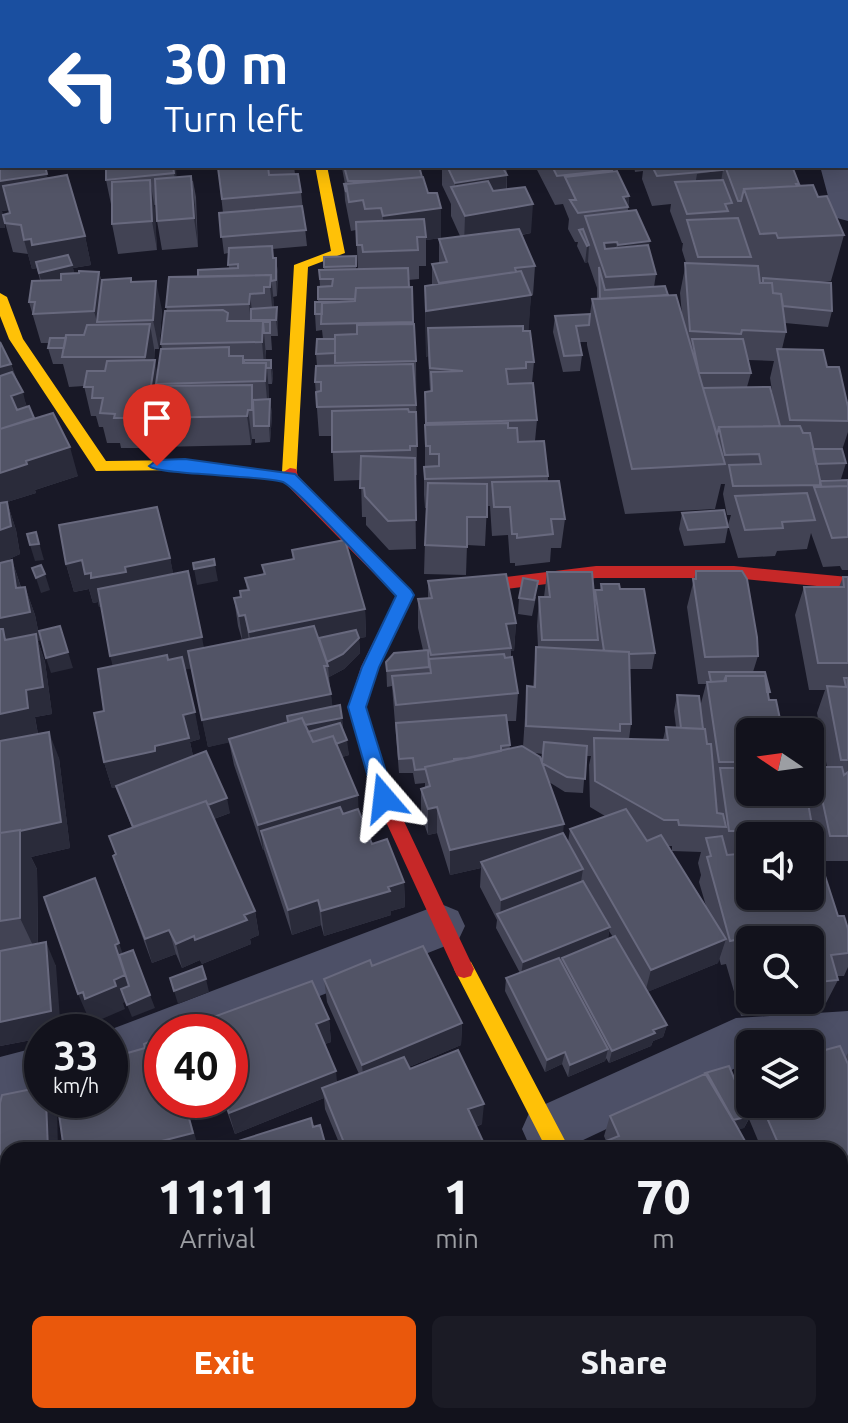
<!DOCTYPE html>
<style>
:root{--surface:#12121c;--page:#1b1b25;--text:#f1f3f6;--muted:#9c9ea3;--line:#31323b;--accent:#ea580c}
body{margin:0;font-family:Ubuntu,sans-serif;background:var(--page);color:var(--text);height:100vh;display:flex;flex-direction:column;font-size:30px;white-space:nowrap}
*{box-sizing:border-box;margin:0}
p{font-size:26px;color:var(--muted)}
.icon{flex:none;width:44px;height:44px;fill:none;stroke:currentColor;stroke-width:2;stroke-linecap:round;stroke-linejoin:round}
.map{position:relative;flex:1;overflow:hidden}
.panel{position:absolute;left:0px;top:1142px;width:848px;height:282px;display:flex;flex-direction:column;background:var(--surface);border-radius:24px 24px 0 0;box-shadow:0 4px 20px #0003,0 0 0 2px var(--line)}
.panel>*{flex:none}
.banner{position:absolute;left:0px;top:0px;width:848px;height:168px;box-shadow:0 4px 20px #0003,0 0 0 2px var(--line);background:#1a4fa0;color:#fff;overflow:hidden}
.needle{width:52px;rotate:283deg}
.buttons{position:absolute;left:736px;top:718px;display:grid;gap:16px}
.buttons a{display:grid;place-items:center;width:88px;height:88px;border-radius:12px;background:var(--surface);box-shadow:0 4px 20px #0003,0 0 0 2px var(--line);font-size:40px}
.speed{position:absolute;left:24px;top:1014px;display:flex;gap:16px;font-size:40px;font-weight:700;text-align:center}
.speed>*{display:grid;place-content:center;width:104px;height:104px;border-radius:50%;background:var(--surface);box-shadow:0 4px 20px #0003,0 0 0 2px var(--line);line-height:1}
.speed small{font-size:20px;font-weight:400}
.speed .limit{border:12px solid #d22;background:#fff;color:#111}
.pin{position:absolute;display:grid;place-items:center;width:68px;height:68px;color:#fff;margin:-82px -34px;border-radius:50% 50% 50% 0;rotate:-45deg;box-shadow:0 0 8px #0007}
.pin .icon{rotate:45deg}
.me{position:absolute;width:88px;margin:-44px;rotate:343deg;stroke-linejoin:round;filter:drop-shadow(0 0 6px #0008)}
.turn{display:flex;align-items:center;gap:28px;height:168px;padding:0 32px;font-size:36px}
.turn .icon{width:104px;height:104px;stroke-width:2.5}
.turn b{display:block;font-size:56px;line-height:68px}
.eta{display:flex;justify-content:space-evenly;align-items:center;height:136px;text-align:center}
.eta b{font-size:48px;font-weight:800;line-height:56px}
.button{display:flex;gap:16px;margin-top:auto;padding:16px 32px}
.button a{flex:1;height:92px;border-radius:12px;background:var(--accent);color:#fff;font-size:32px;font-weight:800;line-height:92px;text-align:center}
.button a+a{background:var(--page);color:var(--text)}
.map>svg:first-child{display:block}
</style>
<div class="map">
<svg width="848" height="1423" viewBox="0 0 848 1423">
<rect width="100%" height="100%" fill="#181826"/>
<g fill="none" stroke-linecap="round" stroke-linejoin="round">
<!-- stream -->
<path fill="#0d2a49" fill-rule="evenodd" d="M496,0H518L519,2H497Z
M846,27H848V35H846Z"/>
<!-- street -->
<path fill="#4d5067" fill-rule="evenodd" d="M26,0H123L125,2H28Z
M419,0H454L456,2H421Z
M846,33L848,34V52L846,51Z
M0,38H2V56H0Z
M846,159L848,161V221L837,218L832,211L820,166H846Z
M441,904L458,911L465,926L458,941L229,1032H162V1058L110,1078V1032H104Z
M848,1011V1059L810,1061V1044H750V1065L740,1066L562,1150L530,1147L522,1129L530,1111L736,1018Z
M42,1046V1096L0,1107V1057Z"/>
<!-- slow -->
<path fill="#ffc107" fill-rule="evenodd" d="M315,166H327L345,253L308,267L296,482L185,470L96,471L9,339L0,316V293L7,297L23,339L106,461L185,460L282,472L294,265L331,251Z
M464,960L471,962L570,1150H547L454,969L457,962Z"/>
<!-- jam -->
<path fill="#c62828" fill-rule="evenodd" d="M290,468L296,469L298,476L413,595L379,667L366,707L393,798L474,969L471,976L464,978L457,976L375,798L348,707L361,667L396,596L284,482L282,473Z
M596,566H734L848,577V589L734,578H596L447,596L439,590L447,584Z"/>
</g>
<!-- wall -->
<path fill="#424354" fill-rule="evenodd" d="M2,0H97L98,2H2V24L1,19L0,35V4Z
M282,0H406V2H282Z
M596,0H743V2H596Z
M842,0H848V8H846V2H843Z
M846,45H848V132H846Z
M0,127L48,178L85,236L91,265L73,268L74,274L99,272L102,283L131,282L162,310L159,349H155L154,360L157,374L162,349L161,344L167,311L166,307L198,277L229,268L228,253L224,254L219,213H223L218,168H220V166H294L295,174L301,192L307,246L272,249L273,258H276L278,274L277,296L273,297L274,307H277L278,323V336H271L272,350H266V360H271L273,376L272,384H268L269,399H270L272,415L270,442L255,443V439H252L251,445L157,447L154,431L152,448H121L120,443H107L103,427H99L96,416H91L84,386L69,387L63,364H53L48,348L49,343H41L29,302L40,280L37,268L32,269L28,254L13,252L3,215L10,213L9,210L2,211L5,228H0Z
M176,166V177L193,181L196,197L198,247L162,250L157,221L156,205H154L157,250L118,254L112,224V209L106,180Z
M330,166H419L428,193L441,208V238L426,240V266H419V279L408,280L409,287H412L416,361L417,475H415L416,549L389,550L366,525V517H362L361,480L334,481L332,436H319L315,382L317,366L316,354L323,339L322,330L316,331L315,314L318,302V287H320L319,270H324V257L356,256V269H358L356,230L351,231L345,200L344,184H345L342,168L330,169Z
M441,166H507V189L531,233L522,235L535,266L533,295H531L528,331L534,362L532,383L537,420L535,441L548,476V481L565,519L561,548H551L550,562L515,566V563H510L508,535L492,536L490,506H487L485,546L467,545L466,575L424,574L426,508H425L424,495V467H425V392L430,391L428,356L426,357L425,286L432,285V264L439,263V239L460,236L451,216V204L442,185V169Z
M535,166H611L612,172L629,196L628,211L649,249L656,274L654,287L668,295L682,315L680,293L686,263L682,250L683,243H682L670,211L671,204L652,206L642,179L643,171L635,172L634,166H792L799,184V186L818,197L844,235L831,281L817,282L832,311L828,327L785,323L786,332L782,349L827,367L848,407V432L842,450L846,463L841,479L820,480V481L848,480V570H842L840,566L823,567L811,533L807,549L777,551L775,556L738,558L728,525L731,515H727L723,494L725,484H721L715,509L625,514L587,345V342H579L582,355L580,371L563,372L553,332L555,316L590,314L592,299H597V288L588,262L585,263L577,246L578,242H575L568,229L569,219L563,204L555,205ZM748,360L774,361L770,378L774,404L747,387L751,373Z
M0,342L11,364L27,407L78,476L35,490L36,493L7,502L16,530L20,554L7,560V561L12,560L21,587H25L35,615L40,640L38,641L45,662L52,714L35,717L38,734L59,758L70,848L31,857L37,869L38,944L56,966L42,1032V1038L0,1046Z
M682,513L728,527L725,543L684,546L679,529Z
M292,550L365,609L366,637L359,638L360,653L344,669L329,677L332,706L342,718L343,729L349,755L342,757L359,811L372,844L404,882L405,907L391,911V915L324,936L321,925L292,935L264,850H263L234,765L229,742L208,747L192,668L185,669L200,739L190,742L193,756L230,813L214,819L255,911L259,935L250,939L251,944L202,964L200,960L182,968L176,954L152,963L122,881L113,856L116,855L109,836L132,828L117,787L112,788L104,762V711L113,666L102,606L99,607L98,602L93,603L89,589L74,592L66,564L170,558L173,574L204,648L242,640L238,626L234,598L241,597L247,590L245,578L264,575L262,565L293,559Z
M696,571L758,656L753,672L770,692L768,696L769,700L780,719L776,731L750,732V792L812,785L819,767H827L817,713L825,690H809L795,615L804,587H839L843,577H848V861H820L838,916L848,929V967L844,976H837L838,980L826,1003L795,1006L792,1012L741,1016L726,964L721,965L719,958L718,963L647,992L667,1025L663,1037L653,1041L651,1046L609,1063L606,1058L605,1061L568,1077L562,1064L545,1072L505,991L506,978L520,973L496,928L497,920L480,887L481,868L450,875L437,833L428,835L421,815V789L425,788V783L415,784L413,773H399L392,686L387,687L386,662L423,650L418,628V599H428V581L516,623L514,651H511V657L518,693L516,721H507L510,749L523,747L527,686L533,687L536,647H538L537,626L539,597H544L547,572L594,597L595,590H600L601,584L620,589L655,653L652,669H629L631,724L629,739L663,740L666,727H676L674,711L677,695L700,707L706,684H698L687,607ZM534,753L543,754L542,763ZM586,756H591L589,765L590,807L605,816L570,829L568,842L563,833L549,782L565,792L583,793ZM812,824L817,850L750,896V836H810V838L813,831ZM668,846H672V851L701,852L698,863L701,875L699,882L706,906ZM609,931L613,937L608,939ZM750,940H810V1000H750Z
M536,597L532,616L518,614L519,598Z
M372,966L462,1023L461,1045L409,1067L482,1124L476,1127L487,1150H342L325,1109L324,1098L235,1134L223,1100H230L329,1019L331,1042L325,1044L337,1083L359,1074L327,1002L324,979Z
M848,1053V1198L840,1200V1150H762L749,1119L744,1128L738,1129L750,1150H599L601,1143L606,1141L604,1136L610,1116L738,1089L750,1061V1104H810L845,1058Z
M0,1103L57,1107L8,1150V1270L0,1271Z
M848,1296V1423H826L823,1416H840V1312L845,1310L842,1303Z
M640,1416H798L801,1423H642Z"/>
<!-- shaded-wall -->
<path fill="#2a2b3a" d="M45,166L53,203L2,211L5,228H0V181Z
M173,166H176L178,202L174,173Z
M448,166H507L506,201L533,204L531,233L464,245L465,216L455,194V183Z
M723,170L718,199L692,203L697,174Z
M191,176L195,205L198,247L194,218Z
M150,180L155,209L157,250L152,221Z
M629,196L628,208L623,197Z
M441,208V238L426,240V237H417L384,245L383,216Z
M85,236L91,265L73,268L76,281L43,289L38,268L32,269L24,240Z
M650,241L646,270L614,275L618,245Z
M617,242L613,271L602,264L604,243Z
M589,245L588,262L585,263L587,246Z
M276,258L278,274L277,296L276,280Z
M99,272L106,302L97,322L94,311Z
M271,275L274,304L273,316L270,287Z
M156,281L162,310L159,349L153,320Z
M250,294L253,320L252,333L249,304Z
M531,295L528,341L428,328V356L426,357V311Z
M277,307L278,323V336L276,320Z
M263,321L269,392L268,411L262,342Z
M150,324L155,354L150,386L145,357Z
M155,360L159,384H156L159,399L152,418L154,431L152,448L146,418Z
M271,360L273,376L272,384L271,368Z
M11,364L16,380L0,383V367Z
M23,392L27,409L16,412L11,396Z
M270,399L272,415L270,442L269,426Z
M248,410L252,439L251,445L247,416Z
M70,447L78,476L35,490L36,493L7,502L16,530L20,554L7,560L8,565L0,567V473L26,461Z
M36,532L44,560L35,561L30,545Z
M170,558L176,587L133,600L99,607L98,602L93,603L89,589L74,592L66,564L82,560L125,567Z
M12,560L21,588L25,587L35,615L40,640L38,641L45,662L52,714L35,717L38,735L0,743V618L16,588Z
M215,565L218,581L197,585L194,569Z
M45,574L50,590L41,593L36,578Z
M365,609L366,637L359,638L360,653L344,669L329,677L328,666L253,659L249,632Z
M245,615L249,642L243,644L239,616Z
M516,623L514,651H511L506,624Z
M60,626L73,668L51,673L46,658Z
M202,637L207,665L118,684L110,656Z
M331,694L334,719L342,718L343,733L292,743L287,716L289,730L208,747L202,720Z
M195,712L200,739L190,742L195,765L162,777L112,788L104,762L155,746L183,715Z
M49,732L59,758L70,848L31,857L37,869L38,956L20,918L0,863Z
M347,740L349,755L315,765L314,750Z
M358,795L359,821L261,831L264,850H263L258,825Z
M227,798L230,813L161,838L157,824Z
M437,807V833L428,835V809Z
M564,824L561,850L481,862V868L450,875V850Z
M583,869L579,894L500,919L501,900Z
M404,882L405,907L391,911V915L324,936L321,911Z
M318,900L321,925L292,935L288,910Z
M255,911L259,935L250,939L251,944L202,964L200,960L182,968L176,944Z
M610,927L607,941L521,975L523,962Z
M169,930L176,954L152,963L145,939Z
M726,939L718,963L645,993L651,970Z
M46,942L56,966L61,1032H42V1038L0,1046V1022Z
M119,943L127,966L134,999L123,1003L125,1009L95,1022L92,1015L88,1017L78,994L114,980L115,945Z
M206,979L209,992L178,1004L174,991Z
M150,995L155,1008L132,1017L127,1005Z
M329,1019L331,1042L319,1046L316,1024Z
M462,1023L461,1045L364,1086L362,1065Z
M667,1025L663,1037L653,1041L651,1046L609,1063L612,1051L653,1030Z
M608,1049L605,1061L568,1077L570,1065Z
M565,1052L562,1064L545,1072L547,1060Z
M336,1071L338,1092L322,1088L324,1098L235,1134L229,1113Z
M46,1100H53L57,1107L58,1150H48Z
M184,1100H185L199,1150H138V1147Z
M484,1104L482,1124L467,1130L468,1109Z
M750,1116L744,1128L721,1133L726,1122Z
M848,1183V1198L840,1200V1185Z
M8,1250V1270L0,1271V1251Z
M53,1416H64L65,1423H54Z
M123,1416H143V1423H93Z
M253,1416H289L290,1420L279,1423H227Z"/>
<!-- building -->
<path fill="#525466" stroke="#68697e" stroke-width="2" d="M2,0H79L78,2H2V8H0Z
M109,0H145V2H109Z
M174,0H206V2H174Z
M214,0H262V2H214Z
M846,52H848V101L846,93Z
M2,62V83H0V74Z
M0,127H2V166H45L47,174L0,181Z
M106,166H173L174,173L106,180Z
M240,166H268L269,175L298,174L301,192L222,199L218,168Z
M344,166H419L422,177L346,184V192L344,184L376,181H348Z
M447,166H502L507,175L455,183Z
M552,166H611L612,170L557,176Z
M652,166H721L723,170L657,176Z
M725,166H792L799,184H796L797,186L744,189L741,201H738Z
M617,171L629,196L623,197L628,207L578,213L570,200H576L565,177Z
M67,175L85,236L32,245L31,239L24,240L21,225L5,223L3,215L10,213L3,186Z
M191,176L194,218L157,221L155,179Z
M423,177L428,193H437L441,208L383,216L381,208L365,209L363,200L349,202L346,184Z
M150,180L152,221L112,224V182Z
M723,180L732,203L725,204L728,211L687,214L675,182Z
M488,181L493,191L525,187L533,204L465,216L451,187Z
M813,185L818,197L827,196L844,235L778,238L776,233L760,234L744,189Z
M302,206L306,230L221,237L219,213Z
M636,210L650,241L618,245L617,242L604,243L605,249L648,245L656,274L606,277L585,216Z
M738,218L751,257H698L687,220Z
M424,219L426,237H417L418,250L363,252L362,245H357L356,222Z
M519,229L535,266L515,268L516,272L439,283L432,264L447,262L439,239Z
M583,229L589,245L587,246L579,230Z
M272,246L273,258H276V280L271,281V275L198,277V270L238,268V264L228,265L229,248Z
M68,255L72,265L39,273L36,262Z
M356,256V266L324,267V257Z
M685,263L758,266L760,283H772L773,293L781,294L786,332L742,330L741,334L690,331Z
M599,267L605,290L665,286L668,295L600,299Z
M408,268L409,287L356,288L355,299H318V287L332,286L333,279H320L319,270Z
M79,271L99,272L94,311L33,314L35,302H29L32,281L61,280V274L79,273Z
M521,271L531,295L426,311L425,286Z
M271,275L270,287H264V293L250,294L249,304L166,307L169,277Z
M131,278V282L156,281L153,320L97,322L102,280Z
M763,278L831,283L832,311L783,306L781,294L773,293L772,283H763Z
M412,287L413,322L321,324L322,303L355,301L356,288Z
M676,295L725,464L632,469L592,299Z
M315,302H343L322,303V314H315Z
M277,307L276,320H251V309Z
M223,310L228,313L227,321H263L262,342L161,344L165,311Z
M590,314L589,325L576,326L582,355L564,356L555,316Z
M263,322H270V333H264Z
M150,324L145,357H62L66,335H84L87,325Z
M414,324L416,361L335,363V335L357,334V325Z
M523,326V331H530L534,362H526V368L506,369L508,384L533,383L537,420L426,423L425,392L432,391L431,372L463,371L430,368L428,328Z
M50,338H66L64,348H48Z
M317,339H335V353L316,354Z
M692,339H743L751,373H699Z
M0,342L11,364L0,367Z
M229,347V356H243V363H266L265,381L156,384L161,349Z
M777,349L823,350L827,367H839L848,407V421L790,420Z
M155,360L146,418H114L115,414L100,413L103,398H92L93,387H84L87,371H105L107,361Z
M244,360H271V368H266V363H244Z
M413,364L416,405L317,407L316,392L321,391V382H315L316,366Z
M12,372L23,392L11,396L17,410L29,406L34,418L0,429V376Z
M252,385V410H248L247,416L152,418L157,386Z
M770,387L780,426L719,427L717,435L703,388Z
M270,399L269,426H254L253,400Z
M408,409L409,412H416L417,446H410V450L332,452V411Z
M53,413L70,447L26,461L27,464L0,473V429Z
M508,423V428H517L518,442L544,441L548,476L425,479L424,467L439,466V454H430V446H426L425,425Z
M800,426L803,433H810L821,485L733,486L729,465L761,464L759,454L725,455L719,427Z
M813,449H842L846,463L816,464Z
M361,456L415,458L416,520L388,521L365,496L364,488H360Z
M848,480V486L820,487V481Z
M559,481L565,519H551L553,534L517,538V534H512L510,507H494L492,482Z
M428,483L487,484V517H467V547L425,545Z
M848,486V537L832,538L814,487Z
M807,493L815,520L782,522L783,528L745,530L735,496Z
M7,502L11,526L0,530V503Z
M157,507L170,558L125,567L126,572L91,578V573L85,574L82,560L66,564L59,525Z
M724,510L728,527L688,530L682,513Z
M36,532L39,544L30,545L27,534Z
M345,540L365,609L249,632L245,615L239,616L234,598L241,597L240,591L249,590L245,578L265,574L262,565L294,559L292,550Z
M214,559L215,565L194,569L193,563Z
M12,560L16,588L25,587L30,612L0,618V563Z
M41,565L45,574L36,578L32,568Z
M188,571L202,637L110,656L98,589Z
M696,571H742L747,579L757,637L758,656L705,657L693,579H696Z
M547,572H592L598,640H542L539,597H550Z
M506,574L516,623L506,624L511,648L431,655L418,599L432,598L428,581Z
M843,577H848V663H818L804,587H844Z
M523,578L538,581L534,600L519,598Z
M601,584H619L620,589H644L655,653L629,654V652L604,651L595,590H602Z
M60,626L68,652L46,658L39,631Z
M314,626L328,666H324L331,694L202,720L188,651Z
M0,629H3L5,640L36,634L43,687L26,690L28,708L0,714Z
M356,630L359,638L343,654L327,662L319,638Z
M536,647L629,652L631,724H620V731L526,726L527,686L535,687Z
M428,650L429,667L387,671L386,662L394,653Z
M504,654L505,658L512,657L518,693L396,705L392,676L431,673L429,659Z
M167,655L168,660L182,657L195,712L183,715L189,738L155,746V751L104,762L94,713L104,711L98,669Z
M709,672H765L770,692H767L765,676H726L724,681L711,682Z
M726,676H765L769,700H776L780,719H774L776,732H750V762H719L707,682L726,681Z
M844,678H848V760H841L827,686L846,687Z
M677,695L699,696L703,729L681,728Z
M340,705L342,718L305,725L302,718L288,722L287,716Z
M506,715L510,745L501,746V751L469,758L454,759V761L425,767V769L415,770L413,758L399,759L396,723Z
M302,718L313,742L333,736L358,795L258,825L229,739Z
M340,723L347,740L336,744L333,736L313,742L308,732Z
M666,727L705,729L707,744H711L717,813L723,814L726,827L679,825L678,820H664L595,781L594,738L668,740Z
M49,732L61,822L20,831V830L0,833V741Z
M544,742L587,746L585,779L567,777L542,763Z
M522,746L540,757L564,824L450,850L437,807L428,809L421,789L430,786L425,767Z
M206,751L227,798L208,805L206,801L133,827L116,786Z
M819,767H842L844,775L848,772V836H830L818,780L822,779Z
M720,768H750V792H810V774L816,803H808L813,831H729Z
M206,801L255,911L244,915L247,920L195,940L194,936L176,944L169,930L145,939L113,856L116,854L109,836Z
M340,807L343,814L358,809L372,844L387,839L404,882L388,887L390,891L321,911L318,900L288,910L261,831Z
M626,809L647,841L661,835L726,939L651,970L570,829Z
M20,830V918L0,921V833Z
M563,833L583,869L501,900L481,862Z
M722,836L727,855L750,853V896H810V846L815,845L838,916H844L848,929V953L831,955L838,980L810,983V940H750V991L735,940L730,941L707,857L711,856L706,838Z
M95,878L119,943L115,945L125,975L114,980L116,986L85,999L83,992L78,994L44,897Z
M583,881L610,927L523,962L497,914Z
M615,936L667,1025L653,1030L655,1033L612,1051L562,958Z
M46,942L51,1011L0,1022V951Z
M423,946L462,1023L362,1065L324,979L370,960L372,966Z
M133,950L150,995L127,1005L121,989L129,986L119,955Z
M559,958L608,1049L570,1065L565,1052L547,1060L506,978Z
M202,966L206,979L174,991L170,978Z
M312,981L329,1019L316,1024L336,1071L229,1113L224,1100H230V1032H200L197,1023Z
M162,1036V1100H184L193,1133L138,1147V1150H64L57,1100H110V1058L145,1048L144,1044Z
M840,1046L848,1064V1183L840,1185V1150H781L761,1104H810V1054Z
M458,1050L484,1104L468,1109L487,1150H347L322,1088L404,1057L410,1069Z
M729,1066L750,1116L733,1120L705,1073Z
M707,1073L750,1150H604L601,1143L619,1136L610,1116Z
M42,1087V1100H46L48,1150H8V1168L0,1170V1103L2,1095Z
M311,1118L313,1127L320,1125L327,1150H230L229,1144Z
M8,1175V1250L0,1251V1176Z
M848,1310V1423H845L840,1410V1398L846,1396L840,1381V1312Z
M8,1344V1416H53L54,1423H0V1346Z
M63,1416H123L93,1423H64Z
M160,1416H253L227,1423H161Z
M571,1416H584L586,1423H550Z
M647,1416H658L660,1423H649Z
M666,1416H798L801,1423H669Z"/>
<!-- route -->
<path fill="#1a73e8" stroke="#114b97" stroke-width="2" d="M185,459L295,474L411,590L414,595L379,667L366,707L394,798L391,803H377L374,798L348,707L362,667L396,596C380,579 296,487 283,482C260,475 158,475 149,466L157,460Z"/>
</svg>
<div class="buttons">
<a><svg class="needle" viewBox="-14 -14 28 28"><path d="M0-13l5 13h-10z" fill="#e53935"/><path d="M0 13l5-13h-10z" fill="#9c9ea3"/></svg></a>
<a><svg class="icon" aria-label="sound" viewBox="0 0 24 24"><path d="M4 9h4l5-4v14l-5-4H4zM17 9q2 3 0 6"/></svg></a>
<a><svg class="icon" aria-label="search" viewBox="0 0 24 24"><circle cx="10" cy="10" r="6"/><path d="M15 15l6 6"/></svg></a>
<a><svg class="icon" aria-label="layers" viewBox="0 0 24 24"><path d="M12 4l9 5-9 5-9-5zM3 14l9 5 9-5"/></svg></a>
</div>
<div class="speed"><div>33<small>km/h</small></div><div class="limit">40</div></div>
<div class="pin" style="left:157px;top:466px;background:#d93025"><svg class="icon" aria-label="arrive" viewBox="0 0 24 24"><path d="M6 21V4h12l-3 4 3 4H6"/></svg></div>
<svg class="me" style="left:384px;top:798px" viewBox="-20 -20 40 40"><path d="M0-17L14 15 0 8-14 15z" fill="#1a73e8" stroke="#fff" stroke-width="4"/></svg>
<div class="banner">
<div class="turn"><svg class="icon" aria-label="left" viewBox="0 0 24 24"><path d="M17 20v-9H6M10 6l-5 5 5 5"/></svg><div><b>30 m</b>Turn left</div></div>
</div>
<section class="panel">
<div class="eta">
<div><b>11:11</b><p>Arrival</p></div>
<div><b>1</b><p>min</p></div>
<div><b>70</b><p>m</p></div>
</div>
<div class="button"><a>Exit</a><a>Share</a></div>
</section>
</div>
